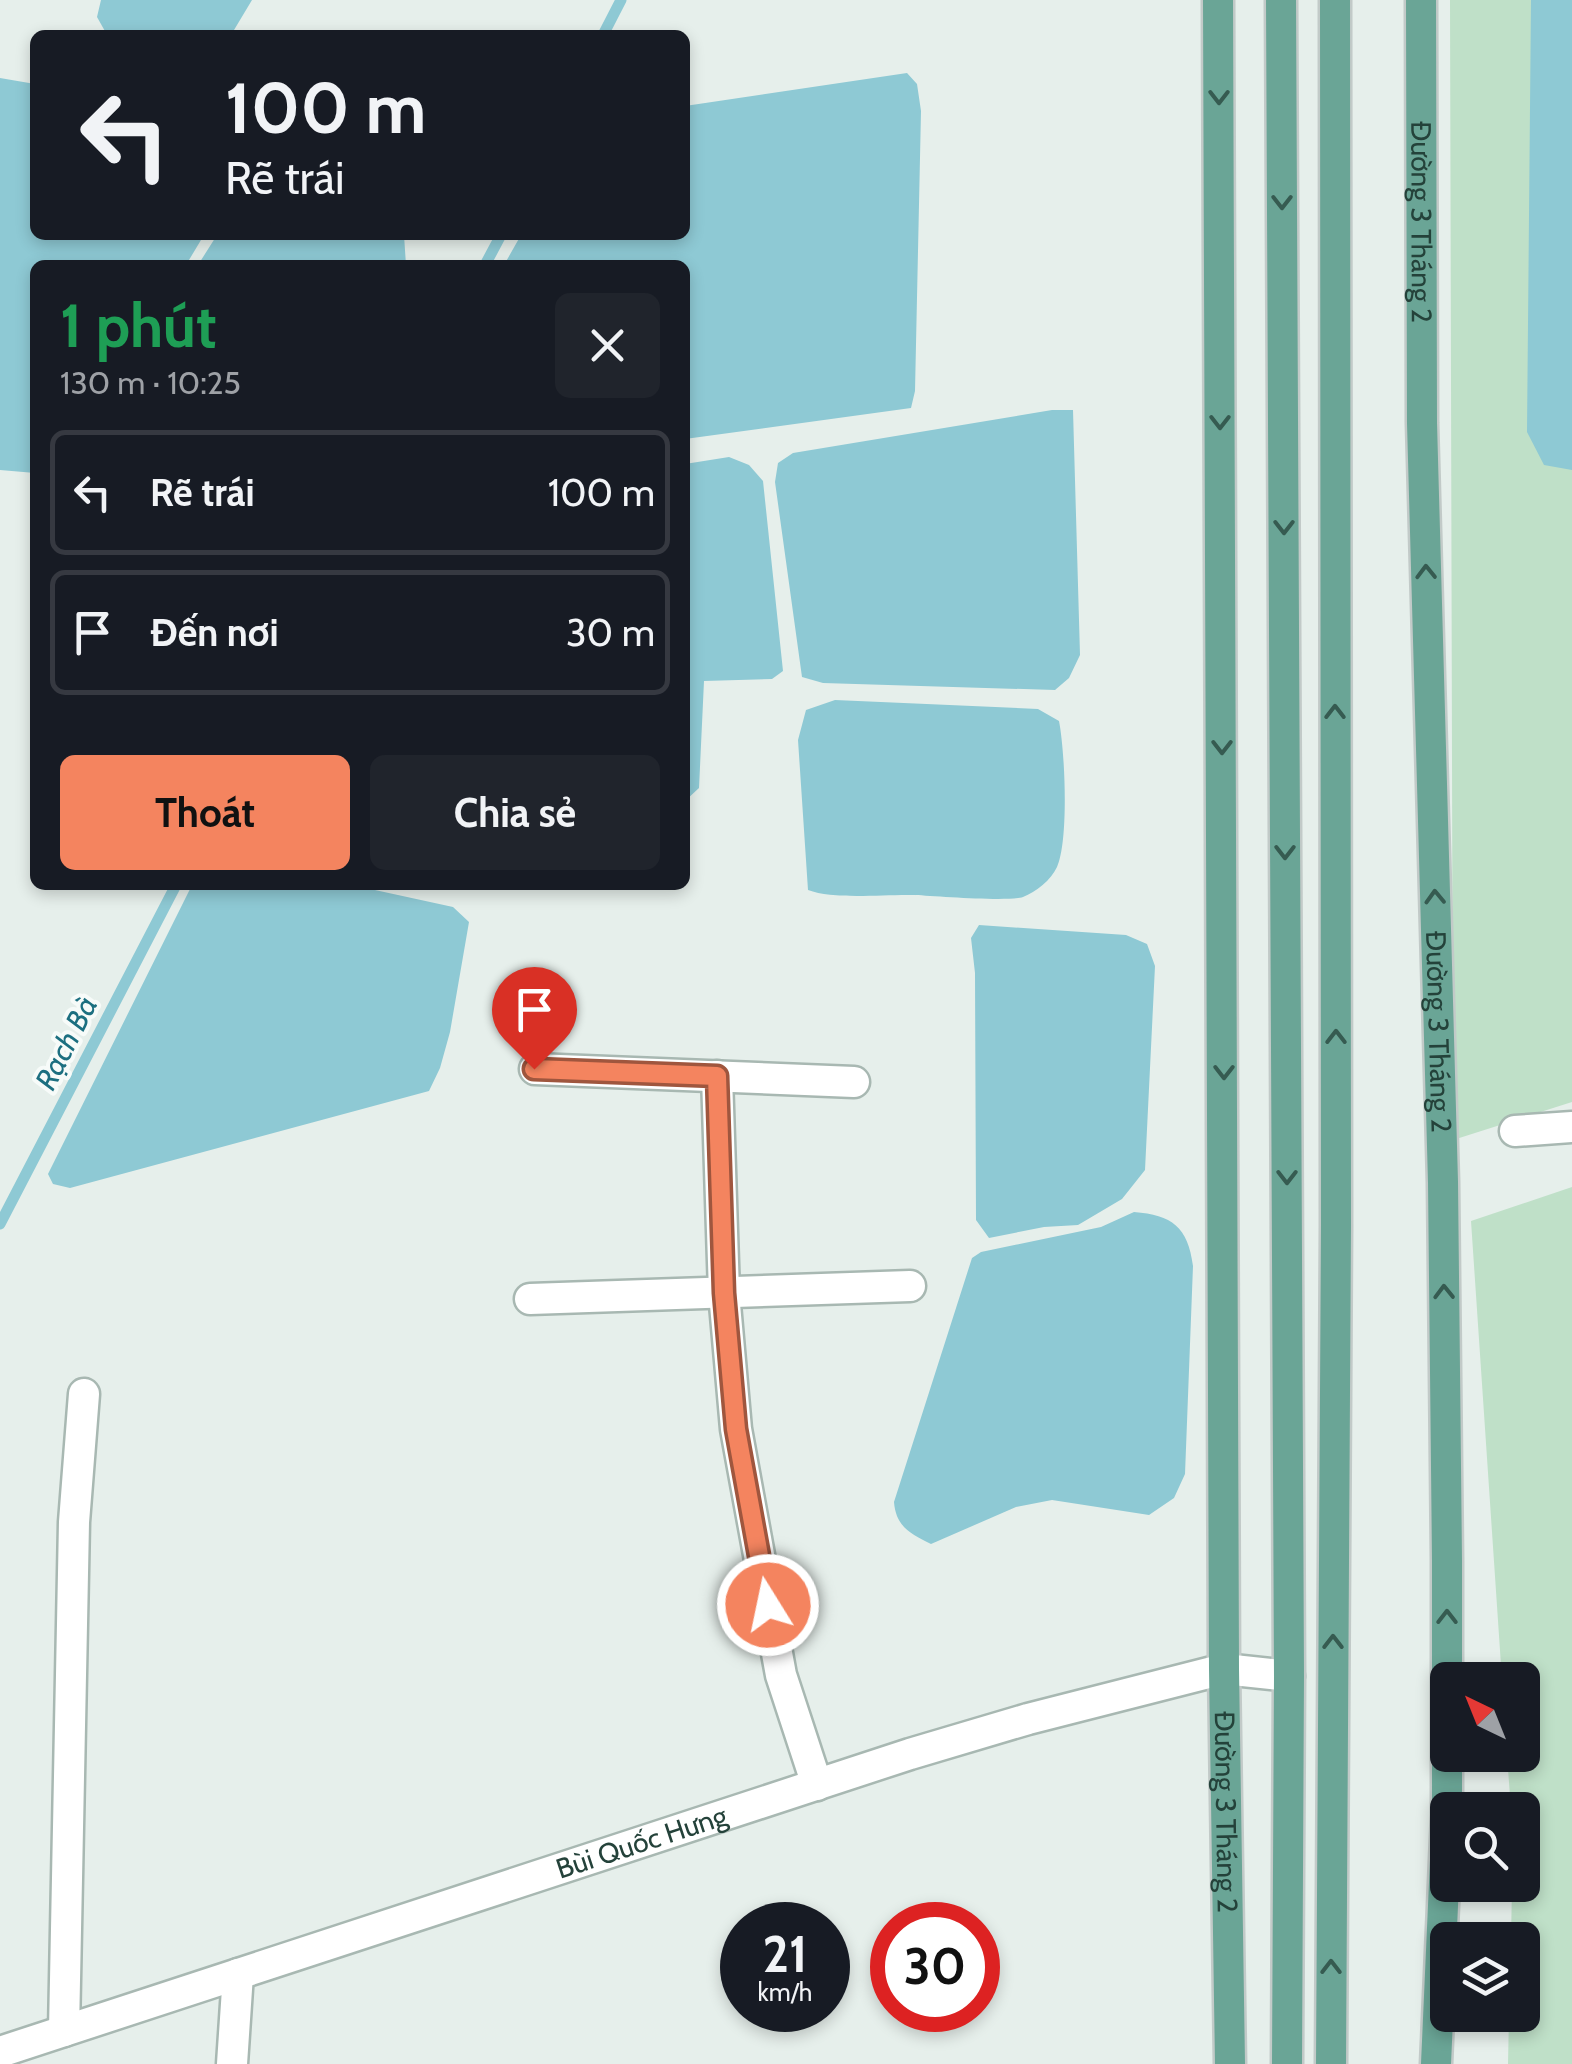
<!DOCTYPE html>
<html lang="vi">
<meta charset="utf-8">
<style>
:root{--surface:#171b24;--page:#20242c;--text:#f1f3f6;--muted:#9ea1a6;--line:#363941;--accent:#f4845f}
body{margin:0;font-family:Cabin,sans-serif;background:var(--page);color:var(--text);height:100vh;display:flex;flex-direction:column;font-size:38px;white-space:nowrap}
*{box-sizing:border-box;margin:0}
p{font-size:32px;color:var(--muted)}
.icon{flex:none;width:55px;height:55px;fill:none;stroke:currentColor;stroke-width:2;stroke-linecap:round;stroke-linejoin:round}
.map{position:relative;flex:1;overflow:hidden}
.side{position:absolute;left:30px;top:260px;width:660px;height:630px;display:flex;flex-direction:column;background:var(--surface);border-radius:15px;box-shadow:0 5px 15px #0003}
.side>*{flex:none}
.banner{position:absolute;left:30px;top:30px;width:660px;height:210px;border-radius:15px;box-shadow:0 5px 15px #0003;background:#171b24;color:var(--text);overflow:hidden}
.needle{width:65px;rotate:317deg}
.tools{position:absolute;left:1430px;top:1662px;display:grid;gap:20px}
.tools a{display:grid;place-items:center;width:110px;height:110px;border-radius:15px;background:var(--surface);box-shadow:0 5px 15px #0003;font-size:50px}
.speed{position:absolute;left:720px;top:1902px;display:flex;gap:20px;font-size:50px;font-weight:700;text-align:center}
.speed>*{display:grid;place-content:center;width:130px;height:130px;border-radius:50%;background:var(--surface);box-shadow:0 5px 15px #0003;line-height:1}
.speed small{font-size:25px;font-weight:400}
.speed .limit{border:15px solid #d22;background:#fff;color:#111}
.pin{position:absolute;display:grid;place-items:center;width:85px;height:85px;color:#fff;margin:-102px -42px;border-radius:50% 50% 50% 0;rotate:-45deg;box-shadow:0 0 10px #0007}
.pin .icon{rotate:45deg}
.me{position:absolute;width:110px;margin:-55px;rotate:350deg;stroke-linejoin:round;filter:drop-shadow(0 0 8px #0008)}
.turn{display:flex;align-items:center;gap:35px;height:210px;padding:0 30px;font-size:45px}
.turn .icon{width:130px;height:130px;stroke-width:2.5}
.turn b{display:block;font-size:70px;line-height:85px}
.round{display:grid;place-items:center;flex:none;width:105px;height:105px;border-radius:15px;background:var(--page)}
.head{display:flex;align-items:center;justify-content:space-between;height:170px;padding:0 30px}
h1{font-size:60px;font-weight:700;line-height:75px;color:#1e9e55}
.button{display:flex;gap:20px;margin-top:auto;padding:20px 30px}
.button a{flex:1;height:115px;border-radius:15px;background:var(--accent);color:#111;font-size:40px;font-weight:700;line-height:115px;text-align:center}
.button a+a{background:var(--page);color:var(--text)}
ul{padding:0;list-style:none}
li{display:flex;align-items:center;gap:30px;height:125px;margin:0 20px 15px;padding:0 10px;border:5px solid var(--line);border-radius:15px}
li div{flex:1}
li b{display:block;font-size:38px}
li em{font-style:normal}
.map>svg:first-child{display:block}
</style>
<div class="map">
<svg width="1572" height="2064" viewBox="0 0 1572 2064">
<rect width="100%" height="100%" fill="#e6efeb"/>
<!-- green -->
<path fill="#bfe0c8" d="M1450,0H1572V1102L1453,1140Z
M1572,1187V2064H1508L1509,2015H1522V1940H1511L1512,1885H1522V1810H1511L1507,1755H1522V1680H1502L1471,1221Z"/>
<!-- water -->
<path fill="#8ec9d4" d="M101,0H252L231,35H112L106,33L97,17Z
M1531,0H1572V470L1544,465L1527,432Z
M907,73L917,84L921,111L915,391L911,408L685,439V265H504L521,235H685V106Z
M0,78L35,84V235H204L186,265H35V473L0,470Z
M217,235H404L406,265H198Z
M1052,410H1073L1080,655L1069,678L1055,690L823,683L802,677L775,482L778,463L793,453Z
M729,457L749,465L763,481L783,671L772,679L704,681L699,788L685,801V464Z
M835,700L1038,709L1059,721C1065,751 1069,840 1057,867C1051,880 1036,892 1023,897C1008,902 935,896 915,895C884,894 834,900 808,890L798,740L806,710Z
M192,885H352L453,907L469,922L450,1032L440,1068L429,1091L70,1188L53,1184L48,1174Z
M979,925L1126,935L1147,944L1155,966L1145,1170L1122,1199L1078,1225L1044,1227L989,1238L976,1220L975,973L971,938Z
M1134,1212C1172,1215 1188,1227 1193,1266L1185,1474L1174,1498L1149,1515L1052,1500L1016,1507L931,1544C911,1534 896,1527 894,1502L972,1258L981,1252L1101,1227Z"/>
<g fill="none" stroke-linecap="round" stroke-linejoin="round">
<!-- stream -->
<path stroke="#8ec9d4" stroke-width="11" d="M603,35L621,0
M485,265L501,235
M0,1224L176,885"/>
<defs>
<g id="street">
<path d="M535,1069L854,1082"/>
<path d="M717,1076L724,1293L736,1429L781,1675L817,1785"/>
<path d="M1515,1131L1572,1127"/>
<path d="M530,1299L910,1286"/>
<path d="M64,2031L74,1522L84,1394"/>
<path id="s1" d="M0,2052L910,1754L1028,1719L1224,1669L1289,1676"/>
<path d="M232,2064L238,1974"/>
</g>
<g id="primary">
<path id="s2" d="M1218,0L1224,1669L1230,2064"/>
<path d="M1281,0L1289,1676L1287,2064"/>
<path id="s3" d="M1421,0L1422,423L1443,1182L1447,1561V1815L1436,2064"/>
<path d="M1331,2064L1336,1225L1335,0"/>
</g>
</defs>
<!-- street casing -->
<use href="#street" stroke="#a8b8b2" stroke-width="35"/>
<!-- primary casing -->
<use href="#primary" stroke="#c2cac8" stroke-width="35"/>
<!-- street -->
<use href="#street" stroke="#fff" stroke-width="30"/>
<!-- primary -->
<use href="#primary" stroke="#6aa596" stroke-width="30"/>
</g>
<!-- one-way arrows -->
<defs><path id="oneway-chevron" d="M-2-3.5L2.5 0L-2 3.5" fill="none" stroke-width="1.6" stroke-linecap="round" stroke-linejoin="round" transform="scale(2.5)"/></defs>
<g stroke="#365b51">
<use href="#oneway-chevron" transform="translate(1219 97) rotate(90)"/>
<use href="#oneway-chevron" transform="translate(1282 202) rotate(90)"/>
<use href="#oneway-chevron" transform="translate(1220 422) rotate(90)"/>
<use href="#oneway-chevron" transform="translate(1284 527) rotate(90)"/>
<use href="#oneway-chevron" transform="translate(1426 572) rotate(-91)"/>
<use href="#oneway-chevron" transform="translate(1335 712) rotate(-90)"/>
<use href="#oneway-chevron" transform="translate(1222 747) rotate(90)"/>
<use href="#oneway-chevron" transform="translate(1285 852) rotate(90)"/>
<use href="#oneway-chevron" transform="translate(1435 897) rotate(-92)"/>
<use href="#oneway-chevron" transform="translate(1336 1037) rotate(-90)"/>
<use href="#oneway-chevron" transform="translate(1224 1072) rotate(90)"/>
<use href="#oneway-chevron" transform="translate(1287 1177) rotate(90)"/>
<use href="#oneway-chevron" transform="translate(1444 1292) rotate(-91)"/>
<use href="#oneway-chevron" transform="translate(1447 1617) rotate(-90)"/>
<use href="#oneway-chevron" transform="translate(1333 1642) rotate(-90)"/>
<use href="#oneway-chevron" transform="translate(1331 1967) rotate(-90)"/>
</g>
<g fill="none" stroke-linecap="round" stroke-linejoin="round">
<defs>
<path id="route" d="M534,1069L717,1076L724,1293L736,1429L768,1605"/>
</defs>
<!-- route casing -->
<use href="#route" stroke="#9f563e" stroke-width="25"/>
<!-- route -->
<use href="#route" stroke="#f4845f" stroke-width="18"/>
</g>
<g text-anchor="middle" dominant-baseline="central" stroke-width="8" stroke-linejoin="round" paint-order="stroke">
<!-- street labels -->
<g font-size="28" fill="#24423a" stroke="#f7fbf9">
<text stroke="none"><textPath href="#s3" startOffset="222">Đường 3 Tháng 2</textPath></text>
<text stroke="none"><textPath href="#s3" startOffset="1032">Đường 3 Tháng 2</textPath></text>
<text stroke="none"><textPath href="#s2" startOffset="1812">Đường 3 Tháng 2</textPath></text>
<text stroke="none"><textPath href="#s1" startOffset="675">Bùi Quốc Hưng</textPath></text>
</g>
<!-- water labels -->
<g font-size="30" font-style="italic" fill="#1c6f80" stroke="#f7fbf9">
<text transform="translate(66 1043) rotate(-63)">Rạch Bà</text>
</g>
</g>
</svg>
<div class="tools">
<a><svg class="needle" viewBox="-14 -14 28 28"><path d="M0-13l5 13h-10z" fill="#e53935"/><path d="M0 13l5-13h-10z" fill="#9ea1a6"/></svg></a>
<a><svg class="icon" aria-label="search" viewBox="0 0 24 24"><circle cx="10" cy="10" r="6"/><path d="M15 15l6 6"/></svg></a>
<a><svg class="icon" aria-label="layers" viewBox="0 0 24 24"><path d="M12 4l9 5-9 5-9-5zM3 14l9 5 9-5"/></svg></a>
</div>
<div class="speed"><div>21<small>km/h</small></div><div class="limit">30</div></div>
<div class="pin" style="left:534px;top:1069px;background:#d93025"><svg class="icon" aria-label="arrive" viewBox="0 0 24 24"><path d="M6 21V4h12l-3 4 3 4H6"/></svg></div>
<svg class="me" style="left:768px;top:1605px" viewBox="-20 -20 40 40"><circle r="17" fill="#f4845f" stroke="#fff" stroke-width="3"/><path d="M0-11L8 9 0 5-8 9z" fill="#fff"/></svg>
<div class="banner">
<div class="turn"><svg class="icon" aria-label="left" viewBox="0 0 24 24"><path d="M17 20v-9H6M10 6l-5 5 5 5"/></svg><div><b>100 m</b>Rẽ trái</div></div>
</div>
<section class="side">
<div class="head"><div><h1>1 phút</h1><p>130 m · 10:25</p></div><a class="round"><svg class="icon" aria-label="close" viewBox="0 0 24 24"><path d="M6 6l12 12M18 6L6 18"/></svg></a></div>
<ul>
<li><svg class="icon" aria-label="left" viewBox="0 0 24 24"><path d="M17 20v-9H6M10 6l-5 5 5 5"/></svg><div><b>Rẽ trái</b></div><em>100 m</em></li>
<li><svg class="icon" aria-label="arrive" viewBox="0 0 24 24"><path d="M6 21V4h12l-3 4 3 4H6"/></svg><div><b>Đến nơi</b></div><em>30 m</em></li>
</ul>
<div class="button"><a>Thoát</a><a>Chia sẻ</a></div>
</section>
</div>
